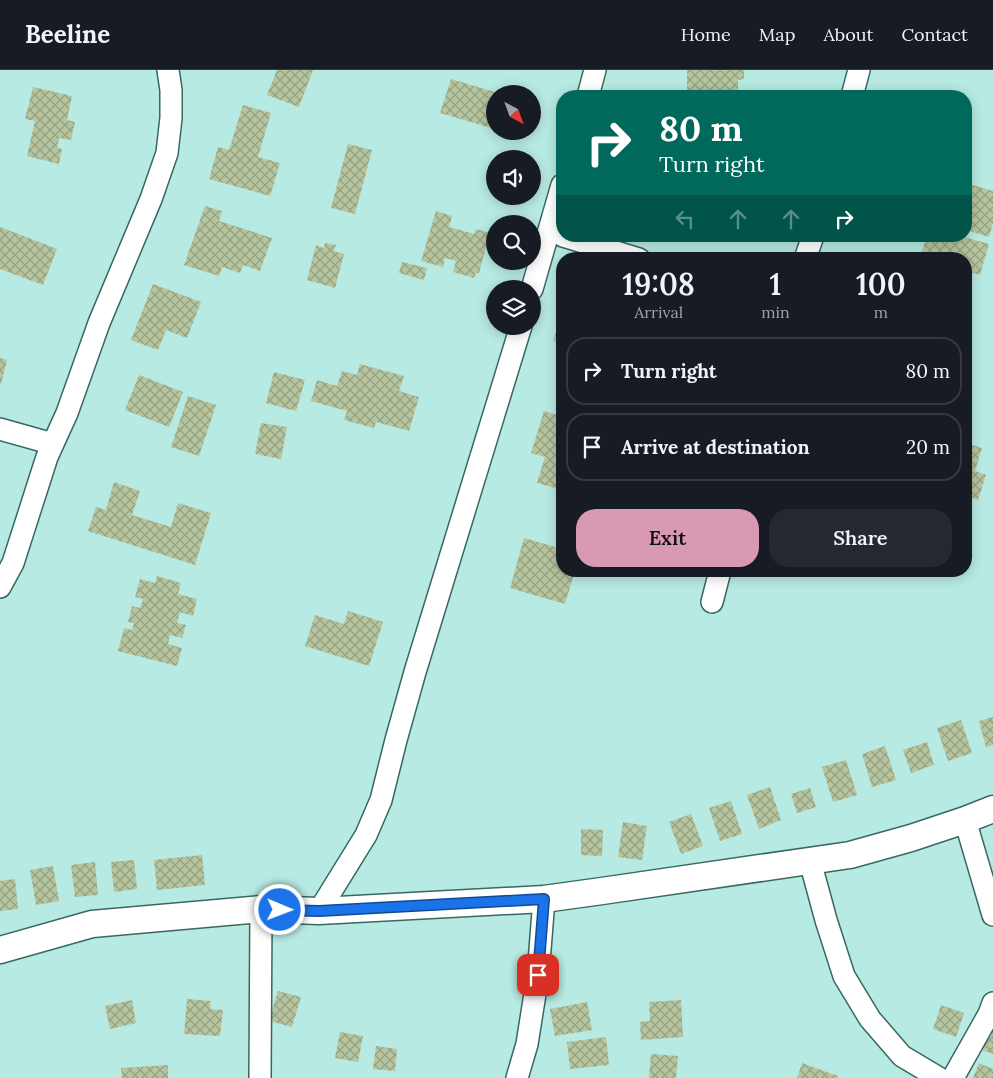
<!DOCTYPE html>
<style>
:root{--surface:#171b24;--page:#242831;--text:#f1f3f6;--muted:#9ea1a6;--line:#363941;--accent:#d899b2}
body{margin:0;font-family:Lora,serif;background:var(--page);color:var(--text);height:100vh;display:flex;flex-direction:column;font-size:19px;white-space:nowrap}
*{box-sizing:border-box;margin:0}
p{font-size:16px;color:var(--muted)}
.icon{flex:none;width:28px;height:28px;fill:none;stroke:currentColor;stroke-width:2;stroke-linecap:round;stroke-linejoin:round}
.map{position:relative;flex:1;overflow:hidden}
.drawer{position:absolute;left:556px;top:182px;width:416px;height:325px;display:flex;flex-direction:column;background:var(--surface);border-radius:20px;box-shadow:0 2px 12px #0003}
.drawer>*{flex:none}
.guide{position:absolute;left:556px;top:20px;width:416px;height:152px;border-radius:20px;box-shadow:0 2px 12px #0003;background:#00695c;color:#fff;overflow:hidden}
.needle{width:32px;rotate:139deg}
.controls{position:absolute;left:486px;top:15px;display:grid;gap:10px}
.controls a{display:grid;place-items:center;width:55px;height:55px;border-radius:50%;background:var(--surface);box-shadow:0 2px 12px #0003;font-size:25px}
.pin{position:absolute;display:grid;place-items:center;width:42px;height:42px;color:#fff;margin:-21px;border-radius:10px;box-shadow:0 2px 8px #0006}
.me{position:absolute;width:55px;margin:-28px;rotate:91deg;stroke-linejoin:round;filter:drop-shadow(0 0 4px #0008)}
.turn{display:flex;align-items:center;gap:18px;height:105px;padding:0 20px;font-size:22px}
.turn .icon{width:65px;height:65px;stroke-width:2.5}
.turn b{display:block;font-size:35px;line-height:42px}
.lanes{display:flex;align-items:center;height:48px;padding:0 20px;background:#0003;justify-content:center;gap:25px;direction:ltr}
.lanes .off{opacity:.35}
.eta{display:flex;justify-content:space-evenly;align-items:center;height:85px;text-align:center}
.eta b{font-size:30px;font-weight:600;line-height:35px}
.primary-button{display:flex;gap:10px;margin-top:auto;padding:10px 20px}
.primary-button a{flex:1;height:58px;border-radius:20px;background:var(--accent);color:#111;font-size:20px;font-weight:600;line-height:58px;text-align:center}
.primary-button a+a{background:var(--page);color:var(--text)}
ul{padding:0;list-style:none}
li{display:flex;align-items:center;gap:15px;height:68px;margin:0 10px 8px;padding:0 10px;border:2px solid var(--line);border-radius:20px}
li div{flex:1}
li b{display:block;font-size:19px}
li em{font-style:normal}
header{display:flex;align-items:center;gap:30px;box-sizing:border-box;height:70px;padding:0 25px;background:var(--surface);border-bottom:1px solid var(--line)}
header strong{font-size:24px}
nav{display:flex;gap:28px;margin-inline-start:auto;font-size:18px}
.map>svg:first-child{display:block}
</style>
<header>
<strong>Beeline</strong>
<nav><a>Home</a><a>Map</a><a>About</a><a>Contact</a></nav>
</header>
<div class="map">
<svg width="993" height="1008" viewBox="0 0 993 1008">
<defs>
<pattern id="building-cross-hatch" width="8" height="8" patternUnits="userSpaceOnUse" patternTransform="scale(1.25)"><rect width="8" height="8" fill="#b7c59f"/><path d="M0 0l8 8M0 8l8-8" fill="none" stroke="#95a183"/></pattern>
</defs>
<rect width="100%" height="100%" fill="#b7eae2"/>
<!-- building -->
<path fill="url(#building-cross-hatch)" d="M277,0H313L299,37L267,25Z
M687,0H744V9L738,10V26H687Z
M451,9L495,22V59L440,43Z
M33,17L72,26L67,50L75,52L71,70L59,68L57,78L62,79L59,94L27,86L35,51L25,49Z
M243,35L271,43L258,87L280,93L270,126L209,109L218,77L229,80Z
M504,61H516L515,65Z
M348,74L372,80L355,144L331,138Z
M966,113L993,121V153L989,167L966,160Z
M205,136L222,141L219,151L272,168L260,201L243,195L240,203L222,197L219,206L184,195Z
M436,141L452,146L449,157L474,164L476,159L490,163L479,203H476L474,208L453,202L456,191L445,188L443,197L421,191Z
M0,157L57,179L43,215L0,199Z
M927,166H961L989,174L980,205L966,201V189H925L920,187Z
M325,173L336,175L334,181L344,184L335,218L307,210L316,175L324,178Z
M402,192L427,198L424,210L399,203Z
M153,214L201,232L187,268L166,260L158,280L131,270Z
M562,244V274L553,271Z
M0,288L7,290L1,314H0Z
M360,294L404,306L399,321L419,327L409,361L376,352L374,358L344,350L347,341L311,331L317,310L337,316L342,301L357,305Z
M274,302L305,310L296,341L266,333Z
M139,305L183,322L169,357L125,340Z
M188,326L216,335L199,386L171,377Z
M562,328V420L537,413L545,387L531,383L544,341L557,345Z
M261,353L287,357L281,389L255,384Z
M966,373L982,378L975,401L986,405L978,430L966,426Z
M114,412L140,421L132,445L171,457L178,433L211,443L195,495L88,461L96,437L106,440Z
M524,468L562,479V501H575L565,534L510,518Z
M157,506L181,513L178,524L197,529L193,546L180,542L177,553L186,555L182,568L170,565L168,574L182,578L177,596L118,581L124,558L132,560L134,553L128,552L132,536L140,538L143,529L135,527L140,509L155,513Z
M348,541L383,552L369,596L305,576L315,545L344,554Z
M993,647V675L986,677L979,651Z
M961,650L972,683L948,691L937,658Z
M927,672L934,695L911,703L903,680Z
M885,676L896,710L872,717L862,684Z
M846,690L857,725L833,732L822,697Z
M770,717L781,750L759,759L747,725Z
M810,718L816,737L797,743L791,724Z
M731,731L742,764L720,771L709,738Z
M691,744L703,776L681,784L669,752Z
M623,752L647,756L642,790L618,787Z
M581,759L603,760L602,786L581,785Z
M202,785L205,815L157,820L154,790Z
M134,790L137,819L114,822L111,792Z
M95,792L98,825L75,827L71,795Z
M53,796L59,831L36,835L30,800Z
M15,809L18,839L0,841V811Z
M278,921L301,927L292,957L269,951Z
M187,929L211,931L210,939L223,940L220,966L184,964Z
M132,930L136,953L110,959L105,936Z
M681,930L683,967L641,970L640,952L650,951L649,932Z
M587,932L592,960L555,966L550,939Z
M941,935L964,943L956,967L933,959Z
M993,952V984L982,980Z
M340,962L363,966L358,992L335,988Z
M606,967L609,995L570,999L567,972Z
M376,976L397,979L395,1001L373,999Z
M651,984L678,986L676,1008H649Z
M802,993L838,1006L837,1008H797Z
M979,993L993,999V1008H973Z
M168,995V1008H122L121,998Z"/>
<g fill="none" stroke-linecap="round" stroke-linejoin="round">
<defs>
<path id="minor" d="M588,26L595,0
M852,26L859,0
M563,166L639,189
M805,189L813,166
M532,219L562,115
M0,359L53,374
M0,517L13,493L47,387L67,343L99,253L151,129L167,83L171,48V20L168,0
M712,532L720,501
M965,750L993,845
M810,791L826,850L844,906L870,949L902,986L939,1008
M319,841L366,765L381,730L396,670L415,602L521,256
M260,1008L261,839
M517,1008L527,974L538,905L544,829
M953,1008L989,944L993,933"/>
<path id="tertiary" d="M0,880L92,854L261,839L319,841L544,829L602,821L850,785L911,768L965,750L993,739"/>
</defs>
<!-- minor casing -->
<use href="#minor" stroke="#386862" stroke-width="24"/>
<!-- tertiary casing -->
<use href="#tertiary" stroke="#386862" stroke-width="29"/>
<!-- minor -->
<use href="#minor" stroke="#fff" stroke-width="21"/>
<!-- tertiary -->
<use href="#tertiary" stroke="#fff" stroke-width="26"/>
</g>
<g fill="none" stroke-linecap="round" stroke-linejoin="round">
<defs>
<path id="route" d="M280,840L319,841L544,829L538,905"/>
</defs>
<!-- route casing -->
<use href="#route" stroke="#114b97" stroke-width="12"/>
<!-- route -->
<use href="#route" stroke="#1a73e8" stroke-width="9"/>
</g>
</svg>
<div class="controls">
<a><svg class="needle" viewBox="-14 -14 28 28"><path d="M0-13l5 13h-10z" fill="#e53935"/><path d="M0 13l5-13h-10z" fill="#9ea1a6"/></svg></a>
<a><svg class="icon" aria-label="sound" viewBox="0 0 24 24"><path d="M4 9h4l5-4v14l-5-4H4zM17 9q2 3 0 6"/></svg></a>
<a><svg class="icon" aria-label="search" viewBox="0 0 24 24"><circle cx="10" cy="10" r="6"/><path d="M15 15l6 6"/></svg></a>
<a><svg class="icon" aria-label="layers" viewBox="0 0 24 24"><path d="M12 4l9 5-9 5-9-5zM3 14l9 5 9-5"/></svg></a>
</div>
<div class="pin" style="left:538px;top:905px;background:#d93025"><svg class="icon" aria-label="arrive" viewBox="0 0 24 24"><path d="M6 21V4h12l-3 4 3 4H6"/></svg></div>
<svg class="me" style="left:280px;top:840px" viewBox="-20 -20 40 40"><circle r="17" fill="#1a73e8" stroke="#fff" stroke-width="3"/><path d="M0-11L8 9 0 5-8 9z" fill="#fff"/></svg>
<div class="guide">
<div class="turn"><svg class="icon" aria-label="right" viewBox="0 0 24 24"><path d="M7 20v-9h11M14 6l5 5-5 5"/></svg><div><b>80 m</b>Turn right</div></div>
<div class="lanes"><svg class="icon off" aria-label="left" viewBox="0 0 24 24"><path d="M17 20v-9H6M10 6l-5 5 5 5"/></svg><svg class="icon off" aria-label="ahead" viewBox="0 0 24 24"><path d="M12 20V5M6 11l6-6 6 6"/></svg><svg class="icon off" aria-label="ahead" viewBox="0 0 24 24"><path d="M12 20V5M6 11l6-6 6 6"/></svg><svg class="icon" aria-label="right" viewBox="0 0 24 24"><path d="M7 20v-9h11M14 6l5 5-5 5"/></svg></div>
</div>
<section class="drawer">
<div class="eta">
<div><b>19:08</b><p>Arrival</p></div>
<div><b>1</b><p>min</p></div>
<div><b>100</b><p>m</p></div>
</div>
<ul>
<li><svg class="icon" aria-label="right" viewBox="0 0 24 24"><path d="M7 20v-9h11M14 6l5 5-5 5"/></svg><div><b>Turn right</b></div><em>80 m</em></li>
<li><svg class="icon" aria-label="arrive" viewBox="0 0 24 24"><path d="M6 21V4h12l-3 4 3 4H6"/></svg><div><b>Arrive at destination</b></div><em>20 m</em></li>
</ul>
<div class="primary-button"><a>Exit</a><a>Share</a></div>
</section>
</div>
